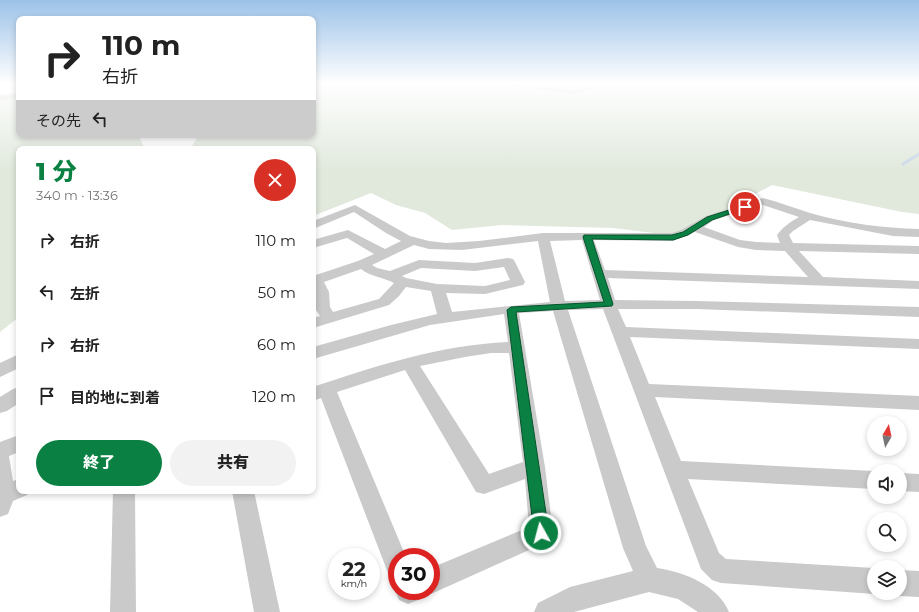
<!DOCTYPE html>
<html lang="ja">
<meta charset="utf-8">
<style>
:root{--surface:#fff;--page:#f2f2f2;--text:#222;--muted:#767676;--accent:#0b8043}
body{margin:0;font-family:Montserrat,"Noto Sans JP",sans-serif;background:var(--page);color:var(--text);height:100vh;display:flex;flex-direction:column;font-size:15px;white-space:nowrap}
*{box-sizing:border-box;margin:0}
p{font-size:13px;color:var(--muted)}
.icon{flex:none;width:22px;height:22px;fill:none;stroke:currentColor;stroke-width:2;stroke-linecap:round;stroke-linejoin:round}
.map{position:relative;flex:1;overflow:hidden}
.side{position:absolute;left:16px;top:146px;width:300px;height:348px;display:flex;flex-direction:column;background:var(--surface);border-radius:8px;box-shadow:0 2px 6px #0003}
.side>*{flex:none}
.guide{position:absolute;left:16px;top:16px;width:300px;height:122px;border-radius:8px;box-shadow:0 2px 6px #0003;background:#fff;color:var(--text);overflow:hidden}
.needle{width:26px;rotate:9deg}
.tools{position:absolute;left:867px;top:416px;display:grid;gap:8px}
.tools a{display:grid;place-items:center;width:40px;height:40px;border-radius:50%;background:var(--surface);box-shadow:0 2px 6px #0003;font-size:20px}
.speed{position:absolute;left:328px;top:548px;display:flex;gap:8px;font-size:20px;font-weight:700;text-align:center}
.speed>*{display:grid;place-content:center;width:52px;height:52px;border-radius:50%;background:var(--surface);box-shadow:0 2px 6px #0003;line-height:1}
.speed small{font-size:10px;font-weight:400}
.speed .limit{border:6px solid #d22;background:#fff;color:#111}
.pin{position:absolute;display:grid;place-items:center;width:34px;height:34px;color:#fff;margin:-17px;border:2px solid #fff;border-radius:50%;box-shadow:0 1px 4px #0007}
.me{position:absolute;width:44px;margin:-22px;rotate:353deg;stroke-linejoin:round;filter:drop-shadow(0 0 3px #0008)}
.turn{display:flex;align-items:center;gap:14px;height:84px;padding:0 20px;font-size:18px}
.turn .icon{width:52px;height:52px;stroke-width:2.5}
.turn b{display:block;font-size:28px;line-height:34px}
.then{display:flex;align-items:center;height:38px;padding:0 20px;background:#0003;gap:8px;font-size:15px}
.round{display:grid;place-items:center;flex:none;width:42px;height:42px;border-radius:21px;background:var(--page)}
.overview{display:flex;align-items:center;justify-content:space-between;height:68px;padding:0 20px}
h1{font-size:24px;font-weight:800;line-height:30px;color:var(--accent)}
.button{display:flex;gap:8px;margin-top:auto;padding:8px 20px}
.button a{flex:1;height:46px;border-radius:24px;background:var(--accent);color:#fff;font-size:16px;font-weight:800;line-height:46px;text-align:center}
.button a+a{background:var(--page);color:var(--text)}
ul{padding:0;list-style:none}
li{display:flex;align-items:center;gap:12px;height:52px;padding:0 20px}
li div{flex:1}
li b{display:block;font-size:15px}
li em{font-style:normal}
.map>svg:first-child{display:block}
</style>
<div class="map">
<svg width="919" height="612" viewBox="0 0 919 612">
<rect width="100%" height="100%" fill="#fff"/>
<!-- green -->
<path fill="#e1e9dd" d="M313,84H919V214L902,212L772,185L678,236L613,228L502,225L452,230L425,213L396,205L371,193L313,216V149H190L199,135H313Z
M19,92V135H138L143,145L148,149H19V317L0,332V94Z"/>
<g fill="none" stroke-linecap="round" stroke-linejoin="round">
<!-- stream -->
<path stroke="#cbd8e7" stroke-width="3" d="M903,164L919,154"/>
<!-- minor -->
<path fill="#cacaca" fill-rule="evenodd" d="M499,84H523L571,90L580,89L594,84H605L583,92L571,94Z
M19,93V97L0,100V96Z
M763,198C779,202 794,208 810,213C844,223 883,228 919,229V237L893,236L810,220L793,231L789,235L793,243L919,246V254L799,251L823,277L919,281V289L608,278L615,300L696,301L919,307V317L696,309H618L626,327L919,339V349L630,337L649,384L919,396V410L655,397L681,461L874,471V489L688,479L719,553L726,559L874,568V593H876L874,594L721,583L712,580L701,569L603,309L568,310L646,546L657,568C684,572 718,585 729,612H698L678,599L649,592L574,612H534L538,603L570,587L633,571L623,548L553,311L519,313L545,467L553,533L549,541L431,594L424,591H431V568L529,527L525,479L484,494L476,492L405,370L337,392L406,557H397V576L388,573L321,398L313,401V387C376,366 440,345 508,342L504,314L430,325L313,359V347L391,325L437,314L431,291L406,287L399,296L389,305L313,328V318L320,316L314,307L313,276L358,261L374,254L347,238L313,248V240L348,230L385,249L401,241L386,233L354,212L313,229V221L355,205L410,236L429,241L446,243L479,241L543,233H672L681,230L706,216ZM763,205L799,217C790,222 783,227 777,235L780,243L756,242L740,240L704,227L714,220ZM695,232L738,247L756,250L785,251L808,277L605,270L594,240L673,241ZM582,240L600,300L565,301L550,241ZM538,241L550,302L452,312L446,293L485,294L523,285L525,282L515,262L513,259L508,258L475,263L419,260L390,271L377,268L372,265L414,245L429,249L462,250ZM504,267L510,280L485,286L437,284L406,278L402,276L421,268L475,271ZM361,269C371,277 383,277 394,283L379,299L333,312L330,307L329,292L324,282ZM491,353H509L523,462L489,474L420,366L465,357Z
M19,354V368L0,377V363Z
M19,387V403L7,411L0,413V397L13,389Z
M19,435V452L9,456L13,481L19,479V491H29L27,495L13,501L8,514L0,517V442Z
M900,473L919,474V492L900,491Z
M113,491H135L136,612H110Z
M232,491H254L280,612H254Z
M900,570L919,571V597L900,596L893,593H900Z
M397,586V591H422L418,600L408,604L399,600L395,591Z"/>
</g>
<!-- sky -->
<linearGradient id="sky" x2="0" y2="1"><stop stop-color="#9cc2e8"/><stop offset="0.49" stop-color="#fff"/><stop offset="1" stop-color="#fff" stop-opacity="0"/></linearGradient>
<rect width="919" height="170" fill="url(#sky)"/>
<!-- route -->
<path fill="#0b8043" stroke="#07532c" d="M745,205L748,207L747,208L712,220L688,235L673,240L592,239L613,304L612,306L516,312L549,533L546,538L541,540L536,538L534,533L507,310L511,307L604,302L583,237L584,235H672L683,232L707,217Z"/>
</svg>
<div class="tools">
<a><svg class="needle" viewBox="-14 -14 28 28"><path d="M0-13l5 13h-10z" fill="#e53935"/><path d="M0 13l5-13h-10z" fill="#767676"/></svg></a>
<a><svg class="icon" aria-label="sound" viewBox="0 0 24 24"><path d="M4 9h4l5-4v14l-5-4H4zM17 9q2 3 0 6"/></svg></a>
<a><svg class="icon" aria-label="search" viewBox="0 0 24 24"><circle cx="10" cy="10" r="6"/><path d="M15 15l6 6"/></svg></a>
<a><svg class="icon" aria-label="layers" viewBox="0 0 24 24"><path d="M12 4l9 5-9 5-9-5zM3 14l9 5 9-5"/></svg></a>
</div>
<div class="speed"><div>22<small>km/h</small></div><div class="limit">30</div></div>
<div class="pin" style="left:745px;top:207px;background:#d93025"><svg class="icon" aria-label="arrive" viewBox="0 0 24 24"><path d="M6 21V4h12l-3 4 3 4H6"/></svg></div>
<svg class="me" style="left:541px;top:533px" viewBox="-20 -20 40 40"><circle r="17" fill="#0b8043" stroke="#fff" stroke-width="3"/><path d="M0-11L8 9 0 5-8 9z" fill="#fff"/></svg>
<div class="guide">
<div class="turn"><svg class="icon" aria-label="right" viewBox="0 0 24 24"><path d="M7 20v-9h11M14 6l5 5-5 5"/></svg><div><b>110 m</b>右折</div></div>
<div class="then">その先<svg class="icon" aria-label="left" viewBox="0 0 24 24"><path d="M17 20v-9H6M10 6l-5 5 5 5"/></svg></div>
</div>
<section class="side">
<div class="overview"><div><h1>1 分</h1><p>340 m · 13:36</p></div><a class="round" style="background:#d93025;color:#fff"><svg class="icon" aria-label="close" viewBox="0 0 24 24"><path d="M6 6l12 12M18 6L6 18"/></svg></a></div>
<ul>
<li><svg class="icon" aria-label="right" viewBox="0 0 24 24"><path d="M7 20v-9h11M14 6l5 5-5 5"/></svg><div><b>右折</b></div><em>110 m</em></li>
<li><svg class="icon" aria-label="left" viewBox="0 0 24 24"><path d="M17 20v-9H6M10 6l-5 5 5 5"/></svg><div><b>左折</b></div><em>50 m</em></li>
<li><svg class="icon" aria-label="right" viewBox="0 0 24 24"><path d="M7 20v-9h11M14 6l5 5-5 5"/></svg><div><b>右折</b></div><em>60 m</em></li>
<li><svg class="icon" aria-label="arrive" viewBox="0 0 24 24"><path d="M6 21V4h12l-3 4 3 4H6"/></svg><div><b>目的地に到着</b></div><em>120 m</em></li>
</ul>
<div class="button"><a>終了</a><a>共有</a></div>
</section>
</div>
